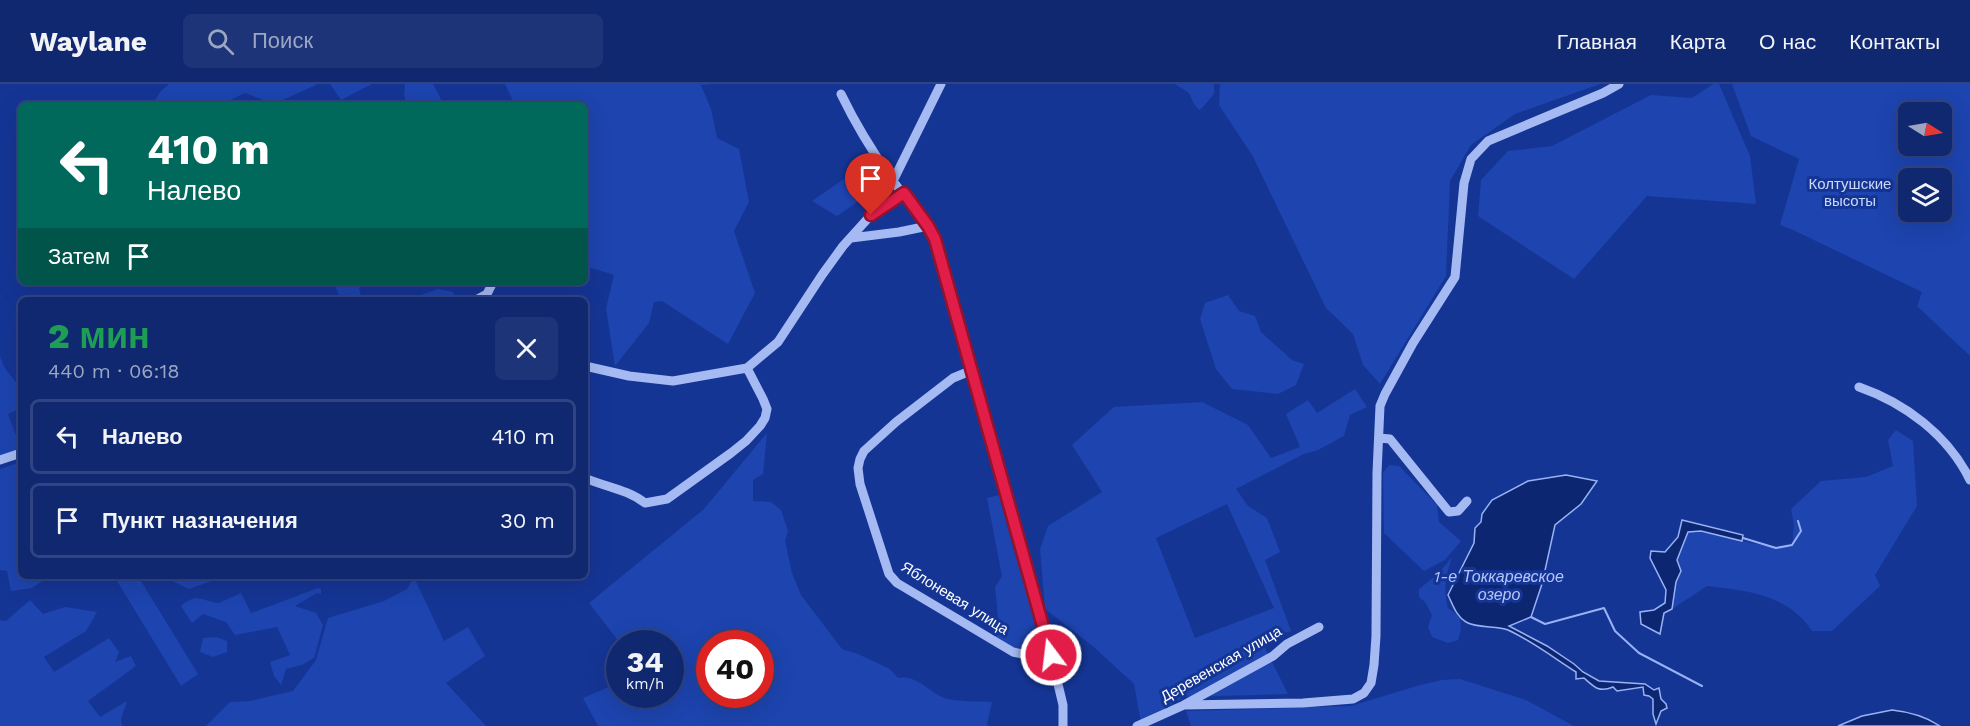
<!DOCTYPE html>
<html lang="ru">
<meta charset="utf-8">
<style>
:root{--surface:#102870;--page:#1e3478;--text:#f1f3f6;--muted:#9ca6c3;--line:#304483}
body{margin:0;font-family:"Work Sans",sans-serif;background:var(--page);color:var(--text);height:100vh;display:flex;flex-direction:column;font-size:22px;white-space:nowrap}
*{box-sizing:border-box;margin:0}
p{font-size:20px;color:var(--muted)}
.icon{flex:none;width:33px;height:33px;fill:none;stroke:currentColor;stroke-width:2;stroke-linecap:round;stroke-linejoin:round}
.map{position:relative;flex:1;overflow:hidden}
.panel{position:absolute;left:18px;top:213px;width:570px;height:282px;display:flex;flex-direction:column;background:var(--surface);border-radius:9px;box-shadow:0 6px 24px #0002,0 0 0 2px var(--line)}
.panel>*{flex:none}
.banner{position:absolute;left:18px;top:18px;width:570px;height:183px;border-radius:9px;box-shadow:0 6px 24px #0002,0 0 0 2px var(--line);background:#00695c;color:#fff;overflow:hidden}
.needle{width:39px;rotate:101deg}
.buttons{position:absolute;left:1898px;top:18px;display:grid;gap:12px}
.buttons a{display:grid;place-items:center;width:54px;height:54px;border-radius:9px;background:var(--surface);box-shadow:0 6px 24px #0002,0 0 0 2px var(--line);font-size:30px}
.speed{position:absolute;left:606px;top:546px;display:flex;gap:12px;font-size:30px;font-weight:700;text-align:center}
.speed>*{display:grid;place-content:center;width:78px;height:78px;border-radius:50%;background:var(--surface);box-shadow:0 6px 24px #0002,0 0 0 2px var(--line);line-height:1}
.speed small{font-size:15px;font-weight:400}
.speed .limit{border:9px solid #d22;background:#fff;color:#111}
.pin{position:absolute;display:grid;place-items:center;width:51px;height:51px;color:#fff;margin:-62px -26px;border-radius:50% 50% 50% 0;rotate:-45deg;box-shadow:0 0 6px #0007}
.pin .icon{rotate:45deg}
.me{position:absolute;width:66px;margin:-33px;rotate:345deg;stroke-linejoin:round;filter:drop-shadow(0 0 4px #0008)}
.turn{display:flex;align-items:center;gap:21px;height:126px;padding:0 30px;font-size:27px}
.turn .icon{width:78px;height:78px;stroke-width:2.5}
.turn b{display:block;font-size:42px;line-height:51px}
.then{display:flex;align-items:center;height:57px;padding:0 30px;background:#0003;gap:12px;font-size:22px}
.round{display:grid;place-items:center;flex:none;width:63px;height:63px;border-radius:9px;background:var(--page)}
.headline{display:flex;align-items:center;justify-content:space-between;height:102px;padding:0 30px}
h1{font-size:36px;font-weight:800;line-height:45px;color:#1e9e55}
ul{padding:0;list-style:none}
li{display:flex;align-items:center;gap:18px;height:75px;margin:0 12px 9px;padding:0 18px;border:3px solid var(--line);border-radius:9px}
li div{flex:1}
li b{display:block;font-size:22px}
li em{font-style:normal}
header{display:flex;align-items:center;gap:36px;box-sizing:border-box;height:84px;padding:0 30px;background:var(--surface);border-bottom:2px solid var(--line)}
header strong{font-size:28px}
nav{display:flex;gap:33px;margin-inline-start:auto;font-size:21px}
.search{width:420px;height:54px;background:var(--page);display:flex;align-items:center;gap:15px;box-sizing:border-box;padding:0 21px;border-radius:9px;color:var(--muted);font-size:22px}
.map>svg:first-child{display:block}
</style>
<header>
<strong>Waylane</strong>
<div class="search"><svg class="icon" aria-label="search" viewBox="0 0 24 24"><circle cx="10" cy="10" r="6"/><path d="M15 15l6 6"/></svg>Поиск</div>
<nav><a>Главная</a><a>Карта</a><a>О нас</a><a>Контакты</a></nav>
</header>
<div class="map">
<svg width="1970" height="642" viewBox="0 0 1970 642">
<rect width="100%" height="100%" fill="#153595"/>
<!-- green -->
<path fill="#1d44af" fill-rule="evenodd" d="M169,0H318L274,20L245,9L228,17L230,21H152L160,8Z
M330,0H372L341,16Z
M405,0H433L444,21H407L404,11Z
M505,0H714L701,1L711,25L717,54L739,65L749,118L734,147L755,209L728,260L662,217L654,218L649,239L615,282L606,225L614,191L585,182V21H515Z
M1175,0H1214V10L1202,24L1199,26L1194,20L1189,9Z
M1220,0H1600L1515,30L1471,61L1450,97L1446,192L1380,300L1363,281L1353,250L1326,224L1252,71L1219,21Z
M1713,0H1719L1750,72L1756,120L1647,112L1574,195L1478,132L1481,96L1508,67L1552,62L1651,11L1692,14Z
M1732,0H1970V272L1917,222L1922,208L1791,145L1780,141L1799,75L1751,52ZM1908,28H1941V62H1908ZM1941,94V128H1908V94Z
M854,88L869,110L837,132L812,117Z
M334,198H368L359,204L362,216H340Z
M438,205L453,208L456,215L406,216Z
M1228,211L1239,227L1255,232L1261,248L1292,276L1304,280L1296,301L1278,310L1232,305L1216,285L1200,235L1205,219Z
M0,272L4,283L21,305V324L8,330L17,354L21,353V365L0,372Z
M1355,305L1367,323L1350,331L1344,352L1318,366L1304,370L1236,405L1248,422L1267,434L1280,468L1265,476L1291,547L1261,556L1288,610L1184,613L1141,639L1134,600L1095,564L1045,525L1040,465L1048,442L1102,408L1072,361L1114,323L1202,318L1248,341L1271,374L1300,363L1286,330L1308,316L1317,329ZM1227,420L1274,524L1195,554L1156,454Z
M1896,346L1913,357L1917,422L1875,491L1880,502L1832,547H1812C1787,510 1748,507 1707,502L1672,525L1676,498L1681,488L1677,476L1688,448C1724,445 1755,468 1792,461L1794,441L1791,425L1821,397L1866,393L1893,382L1888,356Z
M767,349L763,390L753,396V417L771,418L781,426L788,447L785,457L792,489L801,511L842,565L858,570L890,585L898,594C917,590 928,608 945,614C955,618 981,617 992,618L987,640L989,642H598L583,614L609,603L619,588L620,610H670V560L620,559L589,519L704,425ZM710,560H760V610H710Z
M21,378V492H50L32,504L11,507L7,487L0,486V385Z
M1389,381L1399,382L1437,421L1439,438L1461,457L1445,476L1424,487L1384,449L1383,389Z
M999,411L1016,474L1023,488L1042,571L1015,565L995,553L999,544L995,503L1002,492L987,414Z
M1452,473C1446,491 1443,506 1448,524L1460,533L1461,546L1458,556L1448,559L1432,553L1428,543L1432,531L1425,518L1419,513V505L1439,489Z
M114,492H138L198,590L181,602Z
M170,492H215L214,496L189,505L170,496Z
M414,493L444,557L468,543L485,572L446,599L486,642H206L230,618L250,617L293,607L316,576L328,534L384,517L407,505Z
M318,504L321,505V510L317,509L295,522L316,529L323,541L314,574L302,581L286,585L281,601L274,592L270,578L290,571L277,543L235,551L226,538L203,530L192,539L181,522C197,508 201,517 219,519L241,509L251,529Z
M30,516L43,530L65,523L97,528L86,547L44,573L54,588L109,554L119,568L115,578L131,572L136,582L88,617L100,633L127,617L121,635L122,642H0V536L6,537Z
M216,553L227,557V568L213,573L200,568L203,554Z
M1460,595L1526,616L1574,642H1191L1186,627L1351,622L1420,601L1442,596Z"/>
<!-- water -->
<path fill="#0d2672" stroke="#98b2f4" stroke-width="1.5" d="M1566,391L1597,397L1581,420L1555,441L1542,500L1531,533L1509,542L1547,562L1574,580L1583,588L1599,597L1645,600L1654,606L1659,604L1661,615L1666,620L1667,624L1661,627L1656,640L1653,630V615L1649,612L1644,611L1643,603L1617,607L1613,603C1599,609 1594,603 1584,594L1576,595V588C1554,574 1532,557 1508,546C1497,541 1478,545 1466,538C1456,532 1453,521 1448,511L1474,459L1475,444L1481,438L1482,430L1492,416L1528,397Z
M1682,436L1743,451L1742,457L1701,447L1688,448L1677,476L1681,487L1676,498L1672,525L1664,529L1660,550L1641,540L1640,528L1654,526L1665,519L1666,506L1650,474L1651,467L1665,468L1678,453Z
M1892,626C1911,628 1925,632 1940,642H1838L1862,632Z"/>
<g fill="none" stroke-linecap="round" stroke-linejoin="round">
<!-- stream -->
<path stroke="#98b2f4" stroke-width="2" d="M1743,454L1776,464L1792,461L1801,447L1798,437
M1531,533L1545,540L1604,524L1615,547L1639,569L1702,602"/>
<!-- minor -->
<path stroke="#a5baf2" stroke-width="9" d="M841,10C855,39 872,67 891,94C905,115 923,132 935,155L1051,571L1063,621V642
M893,97L941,0
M851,154L899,148L928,142
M476,216L487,210L493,198
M585,282L629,292L673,297L747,284L778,258L822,191L843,162L871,131L904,109
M970,287L953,294L896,338L864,367L860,375L858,384L860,400L889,490L897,499L1013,568L1035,573L1051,571
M1859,303C1905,319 1948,351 1970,396
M1379,354L1390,355L1449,428L1458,427L1467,417
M0,376L21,369
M585,394C605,403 627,405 645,419L667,415L731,369L746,357L760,342L765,334L767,325L763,315L747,284
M1184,621L1303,619L1353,615L1364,609L1371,599L1374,581L1376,552L1377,389L1380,322L1385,310L1413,259L1455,193L1464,99L1471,75L1488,57L1603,9L1619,0
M1137,642L1184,621L1273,572L1287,560L1319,543"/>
</g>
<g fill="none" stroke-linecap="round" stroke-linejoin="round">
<defs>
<path id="route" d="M871,131L904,109L928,142L935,155L1051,571"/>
</defs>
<!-- route casing -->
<use href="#route" stroke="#92132f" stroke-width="15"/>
<!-- route -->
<use href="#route" stroke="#e11d48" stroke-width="10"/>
</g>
<g text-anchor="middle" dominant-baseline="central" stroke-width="6" stroke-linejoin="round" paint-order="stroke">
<!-- park labels -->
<g font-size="15" fill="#cddafc" stroke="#153595">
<text x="1850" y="100">Колтушские<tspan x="1850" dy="17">высоты</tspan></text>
</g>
<!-- street labels -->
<g font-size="15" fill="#fff" stroke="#153595">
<text transform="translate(955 514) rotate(32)">Яблоневая улица</text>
<text transform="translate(1221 580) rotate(-30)">Деревенская улица</text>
</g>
<!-- water labels -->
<g font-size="16" font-style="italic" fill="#b2c5f8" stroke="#153595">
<text x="1499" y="492">1-е Токкаревское<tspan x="1499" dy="18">озеро</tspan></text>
</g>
</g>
</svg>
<div class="buttons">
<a><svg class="needle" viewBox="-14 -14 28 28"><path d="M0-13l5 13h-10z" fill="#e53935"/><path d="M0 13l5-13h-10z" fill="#9ca6c3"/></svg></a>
<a><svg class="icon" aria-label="layers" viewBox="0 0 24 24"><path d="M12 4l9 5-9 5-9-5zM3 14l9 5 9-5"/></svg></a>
</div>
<div class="speed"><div>34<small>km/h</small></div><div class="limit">40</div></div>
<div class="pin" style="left:871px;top:131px;background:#d93025"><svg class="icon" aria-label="arrive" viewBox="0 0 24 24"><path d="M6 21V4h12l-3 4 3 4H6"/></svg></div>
<svg class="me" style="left:1051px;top:571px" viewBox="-20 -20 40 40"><circle r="17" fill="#e11d48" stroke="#fff" stroke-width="3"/><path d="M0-11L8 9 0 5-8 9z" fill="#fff"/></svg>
<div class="banner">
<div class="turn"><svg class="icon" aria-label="left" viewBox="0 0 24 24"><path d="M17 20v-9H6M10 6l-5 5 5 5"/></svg><div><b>410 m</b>Налево</div></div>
<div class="then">Затем<svg class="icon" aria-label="arrive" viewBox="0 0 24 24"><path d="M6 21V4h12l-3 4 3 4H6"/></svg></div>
</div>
<section class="panel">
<div class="headline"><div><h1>2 мин</h1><p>440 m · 06:18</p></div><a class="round"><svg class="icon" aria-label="close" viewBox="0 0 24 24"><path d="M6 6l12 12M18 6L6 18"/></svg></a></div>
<ul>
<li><svg class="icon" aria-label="left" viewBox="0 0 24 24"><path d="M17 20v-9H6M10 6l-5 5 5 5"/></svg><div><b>Налево</b></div><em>410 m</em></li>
<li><svg class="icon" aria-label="arrive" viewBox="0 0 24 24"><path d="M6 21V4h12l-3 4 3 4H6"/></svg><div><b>Пункт назначения</b></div><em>30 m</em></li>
</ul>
</section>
</div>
